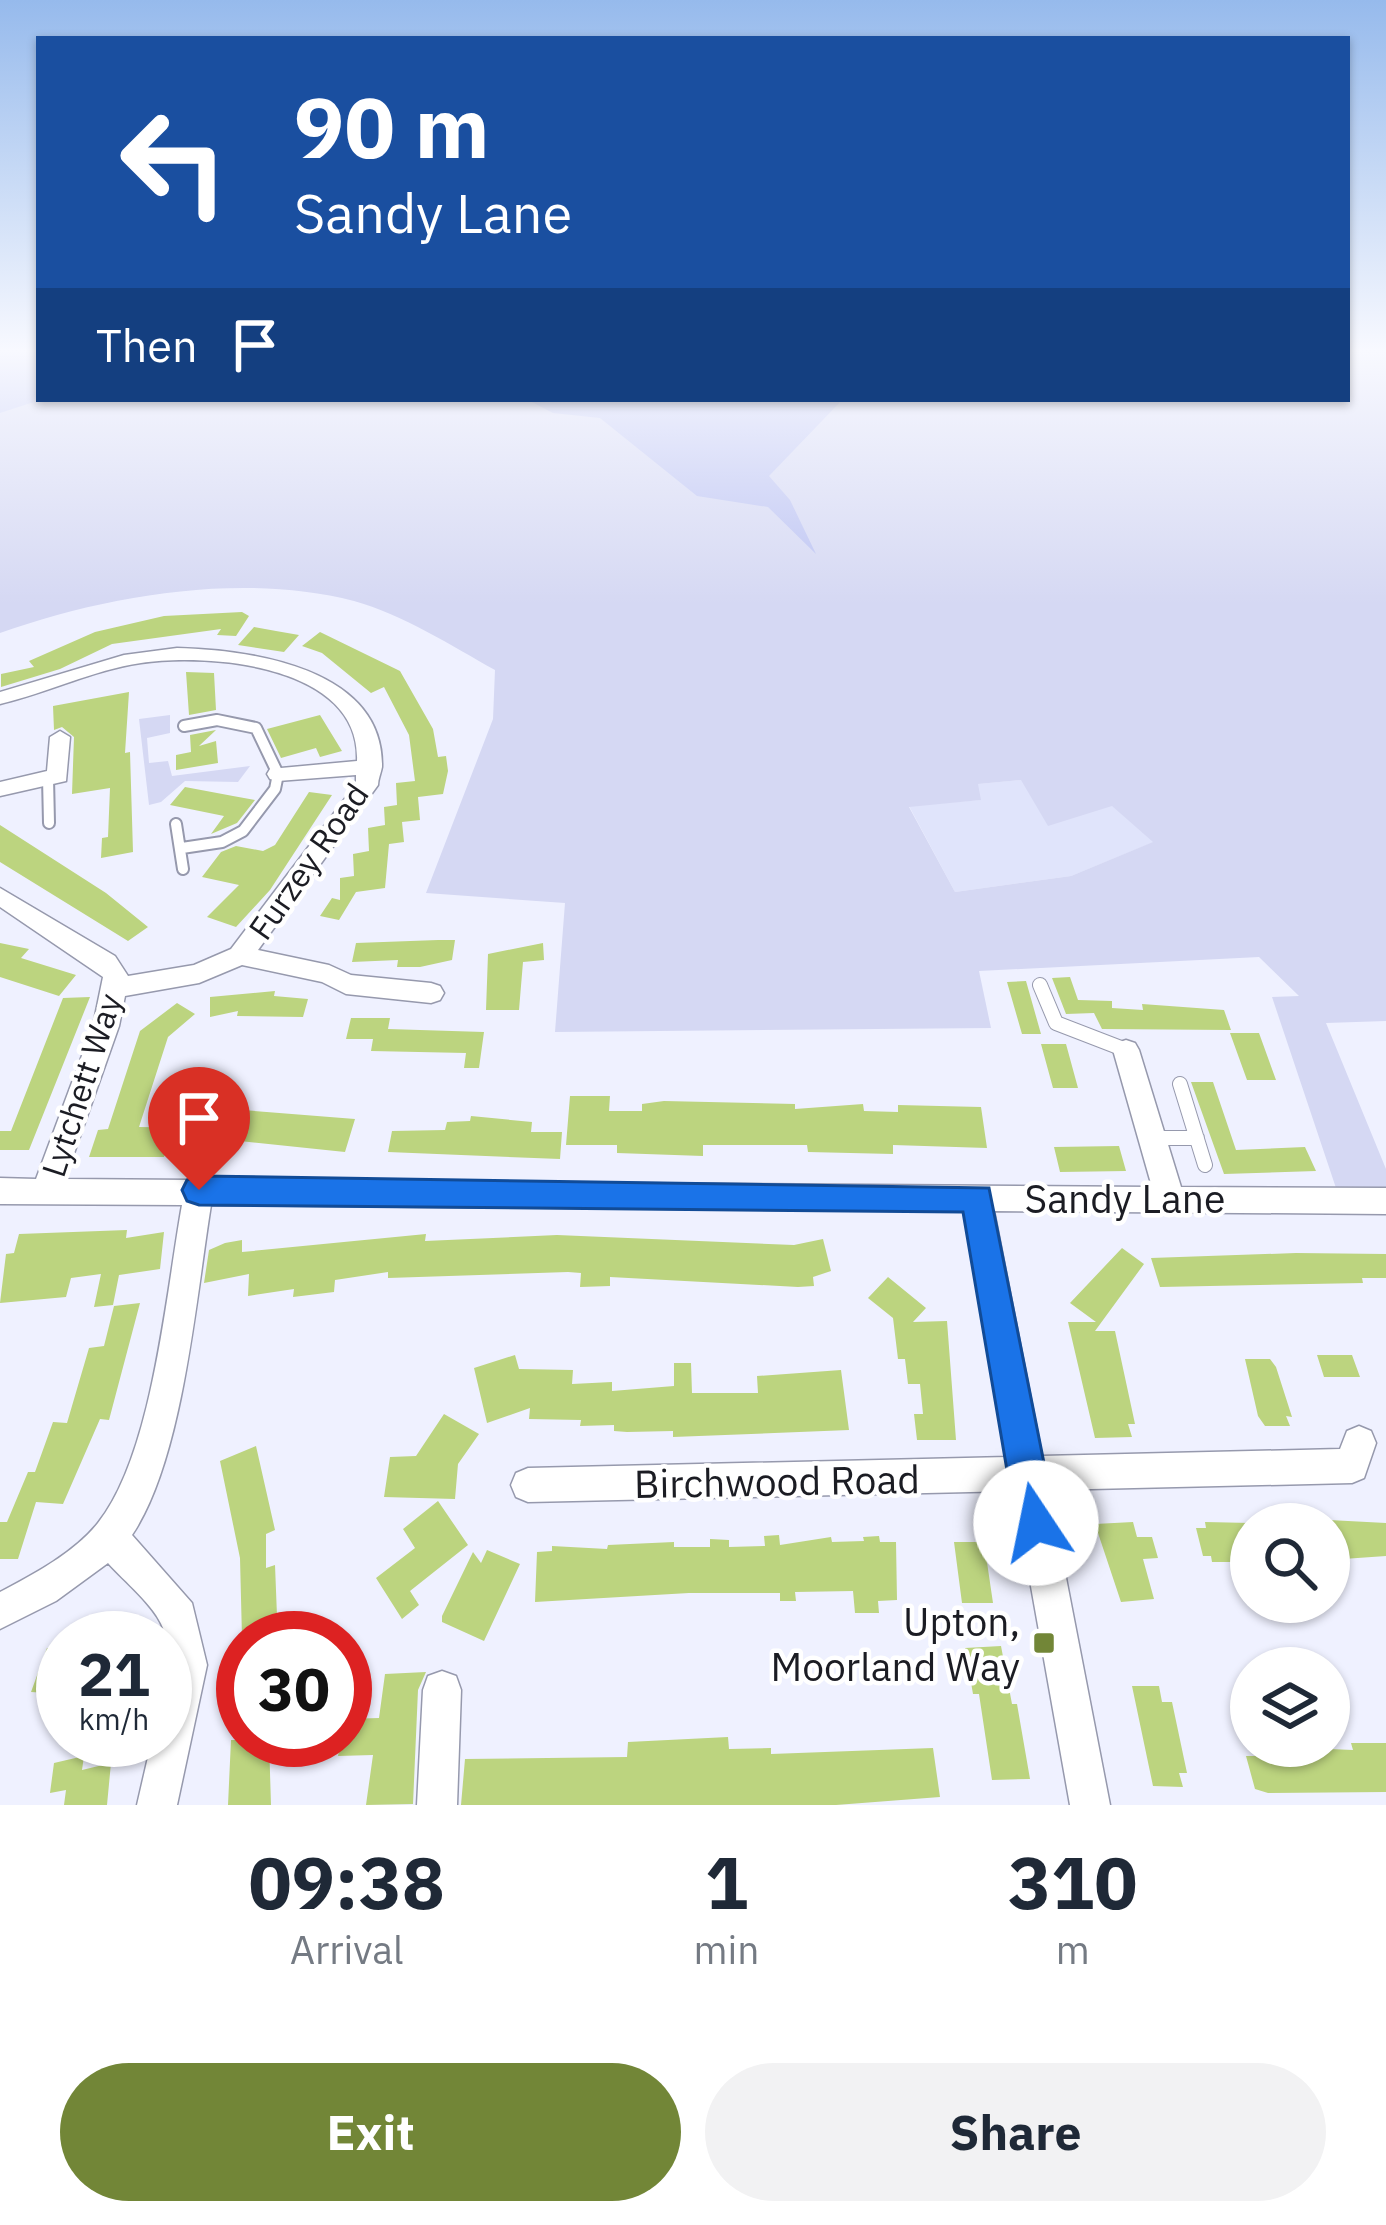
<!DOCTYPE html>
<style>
:root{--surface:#fff;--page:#f2f2f3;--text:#1f2937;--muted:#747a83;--accent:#728637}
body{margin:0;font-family:"IBM Plex Sans",sans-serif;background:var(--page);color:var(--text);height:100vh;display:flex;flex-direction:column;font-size:45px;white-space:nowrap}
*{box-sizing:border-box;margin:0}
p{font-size:39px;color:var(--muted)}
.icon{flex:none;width:66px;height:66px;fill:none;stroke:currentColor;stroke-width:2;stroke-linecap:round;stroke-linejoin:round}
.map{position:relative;height:1805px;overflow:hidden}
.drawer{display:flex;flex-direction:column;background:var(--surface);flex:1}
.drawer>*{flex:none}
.top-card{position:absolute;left:36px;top:36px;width:1314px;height:366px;border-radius:0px;box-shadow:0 3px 9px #0004;background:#1a4fa0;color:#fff;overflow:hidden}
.controls{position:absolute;left:1230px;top:1503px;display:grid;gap:24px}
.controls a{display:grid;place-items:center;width:120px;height:120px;border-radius:50%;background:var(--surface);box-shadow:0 3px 9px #0004;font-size:60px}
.speed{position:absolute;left:36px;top:1611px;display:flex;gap:24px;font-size:60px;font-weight:700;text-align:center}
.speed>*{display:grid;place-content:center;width:156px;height:156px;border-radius:50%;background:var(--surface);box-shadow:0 3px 9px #0004;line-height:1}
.speed small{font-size:30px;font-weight:400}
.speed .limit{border:18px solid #d22;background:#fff;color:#111}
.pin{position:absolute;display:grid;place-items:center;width:102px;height:102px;color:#fff;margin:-123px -51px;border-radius:50% 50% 50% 0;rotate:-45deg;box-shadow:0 0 12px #0007}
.pin .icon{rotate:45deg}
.me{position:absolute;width:132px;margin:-66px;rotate:349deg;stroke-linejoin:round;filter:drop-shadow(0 0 9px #0008)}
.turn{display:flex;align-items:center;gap:42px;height:252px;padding:0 60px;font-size:54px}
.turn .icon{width:156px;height:156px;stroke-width:2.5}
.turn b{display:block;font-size:84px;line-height:102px}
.then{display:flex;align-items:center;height:114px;padding:0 60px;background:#0003;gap:24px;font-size:45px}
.eta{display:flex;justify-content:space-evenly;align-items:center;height:204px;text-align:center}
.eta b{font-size:72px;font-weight:700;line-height:84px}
.cta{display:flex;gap:24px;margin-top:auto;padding:24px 60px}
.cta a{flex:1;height:138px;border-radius:72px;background:var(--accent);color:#fff;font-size:48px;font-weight:700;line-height:138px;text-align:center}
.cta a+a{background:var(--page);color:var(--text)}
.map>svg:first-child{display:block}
</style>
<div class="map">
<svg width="1386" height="1805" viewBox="0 0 1386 1805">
<rect width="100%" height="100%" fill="#eff1ff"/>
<!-- built -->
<path fill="#e0e4fb" d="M1021,780L1112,805L1154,842L1071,876L955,892L909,806L980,800L977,784Z"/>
<!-- green -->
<path fill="#d5d8f3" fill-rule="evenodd" d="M0,352H39V399H1347V352H1386V1021L1326,1023L1386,1169V1189L1336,1188L1272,997L1299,996L1259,957L979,971L991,1028L555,1032L565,903L426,893L493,719L495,670C452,646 402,614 354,601C242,572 107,595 0,633ZM1021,780L1048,826L1112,806L1153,842L1071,876L955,892L909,807L981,800L978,784Z
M170,715V733L147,738L149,763L168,761L172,776L250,766L238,782L185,781L161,802L149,805L139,719Z"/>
<!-- water -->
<path fill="#bbc2f2" d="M0,352H39L43,399L0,413Z
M526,399H843L769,476L790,500L816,554L768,507L697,496L600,418L553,413Z"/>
<!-- building -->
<path fill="#bcd47f" d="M242,612L249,616L236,636L217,635L221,629L112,644L60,669L1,687V674L34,667L29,661L95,632L164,616Z
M254,627L276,631L299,635L284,652L238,645Z
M320,632L400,671L433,729L438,757L446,756L448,771L443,794L418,797L420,820L402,822L404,842L389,844L385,888L356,892L339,920L320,916L332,898L340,900V878L354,876L353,854L369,851L368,828L385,825L384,807L397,805L396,783L415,781L409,735L384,687L371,693L322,653L302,646Z
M186,672L214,673L216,710L189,715Z
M129,692L125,753L130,752L133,852L101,858L102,838L108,837L110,788L72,794L74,737L62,727L54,730L53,706Z
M320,715L342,751L320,757L316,748L281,758L267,729Z
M216,730L199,746L216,741L218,763L176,770V755L191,752L190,735Z
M185,787L233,796L255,800L237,823L211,834L224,816L170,805Z
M309,792L332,795L270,890L236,927L207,917L239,885L202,877L221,852L236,846L263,851L275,845Z
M0,825L106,893L148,927L128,941L0,862Z
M438,940H455L452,960L420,967H397L398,960L352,962L356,943Z
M0,943L29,949L21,958L76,975L59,996L0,977Z
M543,943L544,960L523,962L519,1010H486L488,954Z
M1070,977L1078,1000L1112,1001V1008L1143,1010L1142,1004L1224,1010L1231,1030L1102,1029L1094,1013L1066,1014L1052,978Z
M1026,981L1041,1034H1022L1007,982Z
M275,991L274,996L308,999L303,1017L237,1016L238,1011L210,1017V997Z
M90,997L29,1150H0V1131H11L63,998Z
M177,1003L195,1014L168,1037L139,1127L198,1128L202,1117L240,1118L243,1110L355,1119L345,1152L221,1139L218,1147L168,1146L164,1157H89L98,1130L108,1129L140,1031Z
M351,1018H390L388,1029L484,1032L479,1068H464L466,1053L371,1051L373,1039H346Z
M1230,1033H1259L1276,1080H1247Z
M1041,1044H1066L1078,1088H1053Z
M1191,1082H1213L1236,1150L1305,1147L1316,1171L1224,1174Z
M570,1096H610L609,1111H642V1104L664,1101L795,1104V1109L863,1104L864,1111L898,1112V1105L981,1107L987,1148L893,1145V1154L808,1152L807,1145H703V1156L617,1153V1145H566Z
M471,1116L532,1122L531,1132H562L560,1159L388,1152L392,1131L445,1130L447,1122L470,1121Z
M1119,1146L1126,1171L1060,1172L1054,1147Z
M127,1230L126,1238L164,1232L160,1269L119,1275L113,1305L94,1307L101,1274L71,1278L66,1297L0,1303L6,1254L14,1253L19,1234Z
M426,1234L425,1241L557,1235L794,1245L823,1239L831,1271L813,1277L814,1286L798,1287L610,1277V1286L580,1287L581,1273L568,1272L388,1278V1272L335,1280L334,1292L293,1297L294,1289L248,1296L249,1274L204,1283L209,1250L225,1243L242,1240V1252Z
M1122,1248L1144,1264L1095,1331H1115L1135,1424H1128L1132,1437L1095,1438L1068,1322H1096L1070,1303Z
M1296,1253L1386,1254V1278H1362L1363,1283L1160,1287L1151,1258Z
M888,1277L926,1308L913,1322L947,1321L956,1440H917L914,1414H923L920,1384H908L905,1359H898L893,1318L868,1298Z
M140,1303L109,1420L100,1419L63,1504L36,1502L18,1559H0V1522H7L28,1472H35L53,1422L67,1423L89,1348L104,1346L114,1306Z
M515,1355L519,1369L573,1370L572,1384L612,1382V1391L674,1386V1363H691L692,1393H758L757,1376L841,1370L849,1430L673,1437V1431L627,1432L614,1431V1425L580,1426L581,1420L529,1419L530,1408L487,1423L474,1368Z
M1317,1355H1352L1360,1377H1324Z
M1245,1359H1270L1276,1367L1292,1417L1286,1416L1290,1426H1265L1258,1416Z
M444,1414L479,1434L458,1464L455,1499L384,1497L390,1457L416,1456Z
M256,1446L275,1530L266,1534V1568L275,1565L277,1616L285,1614V1638H242L240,1558L220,1461Z
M438,1501L468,1545L410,1591L419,1605L402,1619L376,1578L415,1548L403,1529Z
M1329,1520L1386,1523V1556L1329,1560Z
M1133,1522L1137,1537H1152L1158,1558L1143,1559L1154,1599L1121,1602L1095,1524Z
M1205,1522L1251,1523V1562H1212L1211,1556H1203L1196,1528H1206Z
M779,1535L780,1545L831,1537L832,1542L864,1541L863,1537L879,1536L880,1542H896L897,1600L878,1601L879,1613H855L853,1591L795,1592L796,1601H780V1593H689L535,1602L537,1552L552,1551V1546L607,1549L608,1545L674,1542V1547H710V1539L729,1540V1547L765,1546L764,1536Z
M954,1542H984L993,1603H962Z
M487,1550L520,1564L484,1641L442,1622V1616L473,1552L481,1563Z
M1001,1646L1012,1704H1017L1030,1779L992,1780L979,1694H973L965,1648Z
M47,1648L63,1649V1694L31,1692Z
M426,1672L418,1690L413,1804L366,1805L373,1755L338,1756L345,1719L379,1718L385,1674Z
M1132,1686H1159L1162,1702H1172L1187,1773H1179L1183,1787L1153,1786Z
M728,1737L729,1749L771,1748V1754L933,1748L940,1797L836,1805H461L465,1759L627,1757L628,1742Z
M231,1740H269L271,1805H228Z
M1351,1743H1386V1792L1268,1793L1255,1789L1246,1756H1260L1258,1746L1353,1750Z
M84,1756L82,1770L111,1763L107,1805H64L66,1790L50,1793L54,1763Z"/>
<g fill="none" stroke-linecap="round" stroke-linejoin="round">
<defs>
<path id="service-far1" d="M48,778L49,823
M176,824L183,869
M182,848L222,842L243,831L275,789L278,774L256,728L217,720L184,726"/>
<path id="service" d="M1040,985L1056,1023L1126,1050
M1180,1084L1205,1165
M1154,1138H1197"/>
<path id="minor" d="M177,648C251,650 384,668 382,767C381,773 378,779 378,785L258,950L329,965L351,975L431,983L440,986L444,993L440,1000L431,1003L346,994L322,982L242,965L199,983L125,996L119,1026L65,1179L1152,1187L1113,1050L1117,1043L1126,1040L1135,1043L1139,1050L1181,1187L1386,1188V1214L994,1211L1042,1456L1340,1449L1347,1431L1359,1426L1371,1431L1376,1443L1364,1478L1352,1483L1049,1490L1110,1805H1070L1014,1491L528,1502L516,1497L511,1485L516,1473L528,1468L1008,1457L965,1211L211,1205C196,1297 183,1460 132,1535L192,1603L207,1665L177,1805H137L152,1740H165C165,1706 174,1659 163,1628C155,1606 124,1581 108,1563L56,1601L0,1629V1592C34,1574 74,1553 98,1523C153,1454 166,1293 182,1205L0,1204V1178L36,1179L93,1026L103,977L0,907V888L115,956L128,976L194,965L231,949L356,784V775L278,781L270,779L267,774L270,769L357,761C361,665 210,653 141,663C93,670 47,693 0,704V692L124,655Z
M60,731L70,737L66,781L0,796V782L47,771L50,737Z
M442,1671L456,1676L461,1690L457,1805H417L423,1690L428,1676Z"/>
</defs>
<!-- service-far1 casing -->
<use href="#service-far1" stroke="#9699ad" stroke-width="14"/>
<!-- service casing -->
<use href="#service" stroke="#9699ad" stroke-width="16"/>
<!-- minor casing -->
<use href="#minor" stroke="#9699ad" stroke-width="3"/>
<!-- service-far1 -->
<use href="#service-far1" stroke="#fff" stroke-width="10"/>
<!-- service -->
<use href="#service" stroke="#fff" stroke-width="14"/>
<!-- minor -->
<use href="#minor" fill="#fff" fill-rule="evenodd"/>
</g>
<!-- sky -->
<linearGradient id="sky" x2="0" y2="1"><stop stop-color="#96baec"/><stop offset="0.58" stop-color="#f8f9ff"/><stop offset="1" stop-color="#f8f9ff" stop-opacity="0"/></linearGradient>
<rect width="1386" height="605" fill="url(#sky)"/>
<!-- route -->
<path fill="#1a73e8" stroke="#114b97" stroke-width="3" d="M199,1176L989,1188L1056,1523L1050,1537L1036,1543L1022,1537L1016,1523L963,1212L199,1205L187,1201L182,1190L187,1180Z"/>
<!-- markers -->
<rect fill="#728637" stroke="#fff" stroke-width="4.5" x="1032" y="1631" width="24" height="24" rx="6"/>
<g text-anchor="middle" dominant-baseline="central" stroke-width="9" stroke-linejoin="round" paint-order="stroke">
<!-- street labels -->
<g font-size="33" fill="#1b1c23" stroke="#fff">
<text transform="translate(308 861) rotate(-55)">Furzey Road</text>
<text transform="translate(81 1085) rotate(-72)">Lytchett Way</text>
</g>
<!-- near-street labels -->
<g font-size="39" fill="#1b1c23" stroke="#fff">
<text x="1125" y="1198">Sandy Lane</text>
<text transform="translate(777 1481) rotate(-1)">Birchwood Road</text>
</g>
<!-- near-poi labels -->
<g font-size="39" fill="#1b1c23" stroke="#fff" text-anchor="end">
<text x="1020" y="1621">Upton,<tspan x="1020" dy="45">Moorland Way</tspan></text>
</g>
</g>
</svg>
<div class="controls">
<a><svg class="icon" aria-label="search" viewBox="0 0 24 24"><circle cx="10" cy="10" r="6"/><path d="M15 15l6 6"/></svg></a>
<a><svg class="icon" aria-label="layers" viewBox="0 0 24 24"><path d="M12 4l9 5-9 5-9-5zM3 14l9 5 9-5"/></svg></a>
</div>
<div class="speed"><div>21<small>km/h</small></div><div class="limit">30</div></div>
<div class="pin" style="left:199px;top:1190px;background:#d93025"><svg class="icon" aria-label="arrive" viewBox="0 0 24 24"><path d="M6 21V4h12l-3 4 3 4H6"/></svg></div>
<svg class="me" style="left:1036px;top:1523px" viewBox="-20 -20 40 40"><circle r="19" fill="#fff"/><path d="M0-13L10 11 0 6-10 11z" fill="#1a73e8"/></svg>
<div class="top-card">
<div class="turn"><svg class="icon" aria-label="left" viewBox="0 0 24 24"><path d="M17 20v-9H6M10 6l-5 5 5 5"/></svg><div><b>90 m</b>Sandy Lane</div></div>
<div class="then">Then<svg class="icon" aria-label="arrive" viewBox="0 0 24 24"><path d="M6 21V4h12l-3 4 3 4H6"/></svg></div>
</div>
</div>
<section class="drawer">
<div class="eta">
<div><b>09:38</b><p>Arrival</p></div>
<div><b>1</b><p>min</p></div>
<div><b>310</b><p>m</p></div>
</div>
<div class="cta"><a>Exit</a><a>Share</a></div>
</section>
